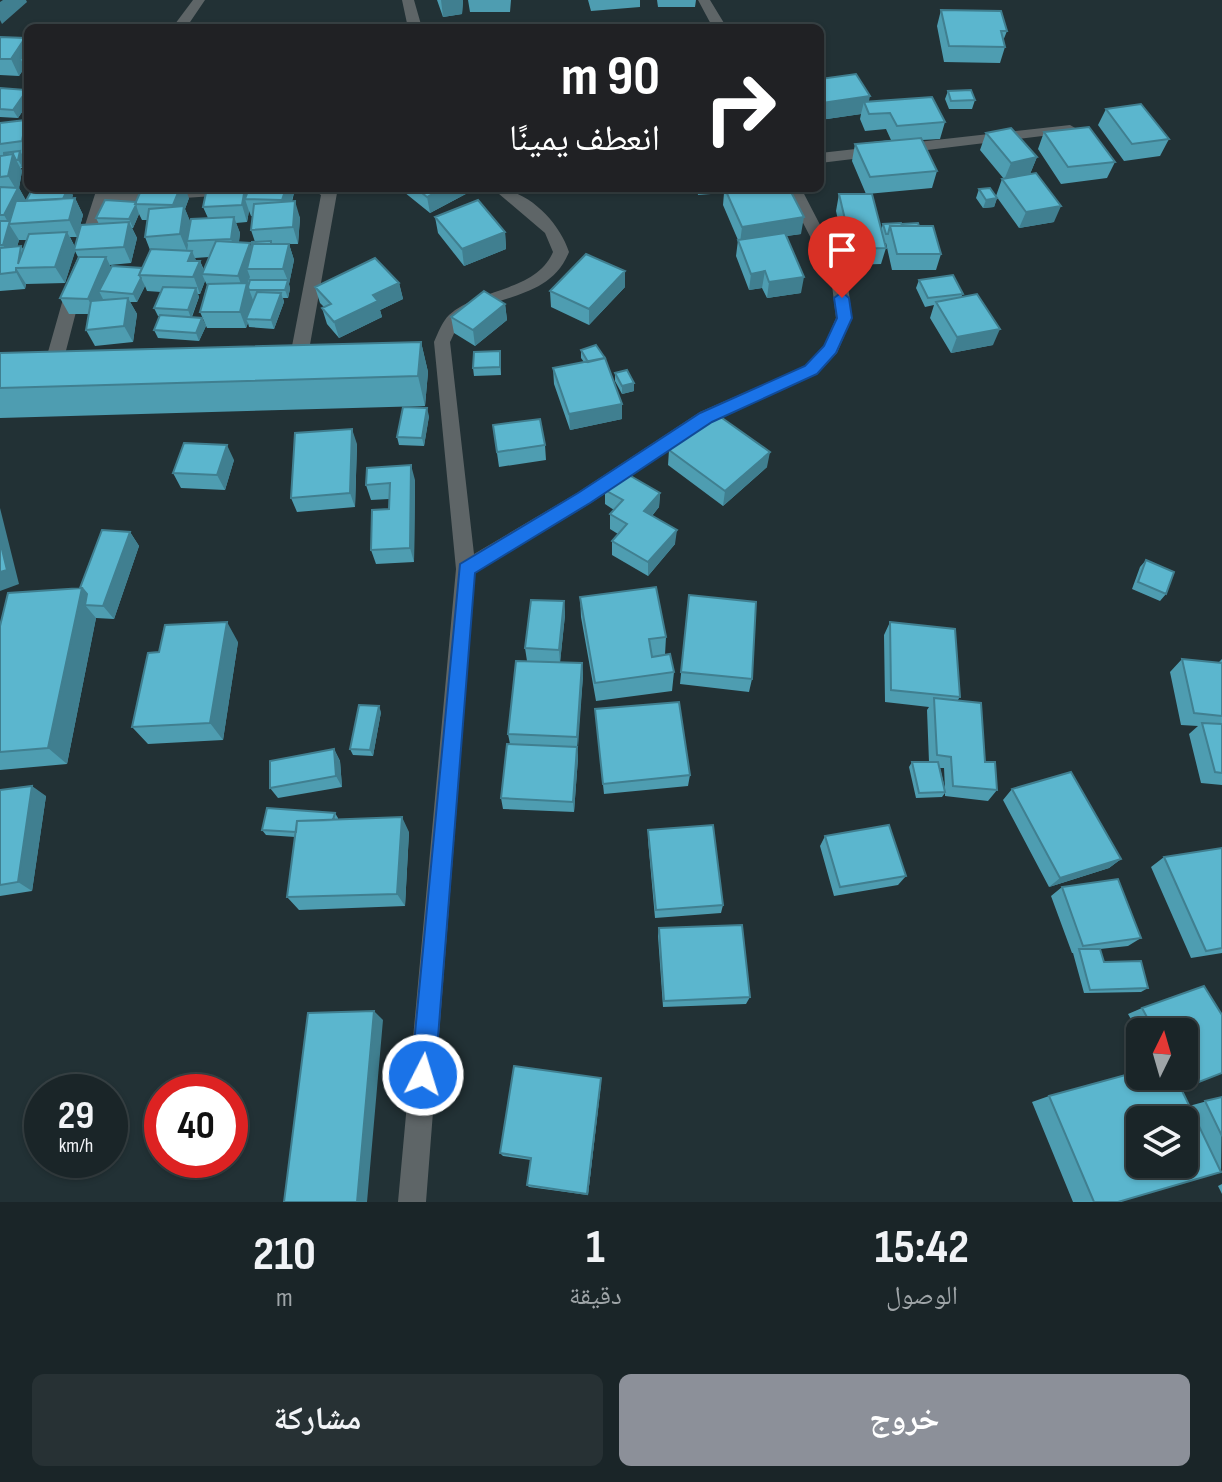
<!DOCTYPE html>
<html lang="ar">
<meta charset="utf-8">
<style>
:root{--surface:#1a2528;--page:#273134;--text:#f1f3f6;--muted:#9fa5a8;--line:#384245;--accent:#8c9099}
body{margin:0;font-family:"Sofia Sans Condensed","Noto Naskh Arabic",sans-serif;background:var(--page);color:var(--text);direction:rtl;height:100vh;display:flex;flex-direction:column;font-size:30px;white-space:nowrap}
*{box-sizing:border-box;margin:0}
p{font-size:26px;color:var(--muted)}
.icon{flex:none;width:44px;height:44px;fill:none;stroke:currentColor;stroke-width:2;stroke-linecap:round;stroke-linejoin:round}
.map{position:relative;height:1202px;overflow:hidden;direction:ltr}
.panel{display:flex;flex-direction:column;background:var(--surface);flex:1}
.panel>*{flex:none}
.top-card{position:absolute;left:24px;top:24px;width:800px;height:168px;border-radius:12px;box-shadow:0 2px 6px #0004,0 0 0 2px var(--line);direction:rtl;background:#202124;color:#fff;overflow:hidden}
.needle{width:52px;rotate:5deg}
.fabs{position:absolute;left:1126px;top:1018px;display:grid;gap:16px}
.fabs a{display:grid;place-items:center;width:72px;height:72px;border-radius:12px;background:var(--surface);box-shadow:0 2px 6px #0004,0 0 0 2px var(--line);font-size:40px}
.speed{position:absolute;left:24px;top:1074px;display:flex;gap:16px;font-size:40px;font-weight:700;text-align:center}
.speed>*{display:grid;place-content:center;width:104px;height:104px;border-radius:50%;background:var(--surface);box-shadow:0 2px 6px #0004,0 0 0 2px var(--line);line-height:1}
.speed small{font-size:20px;font-weight:400}
.speed .limit{border:12px solid #d22;background:#fff;color:#111}
.pin{position:absolute;display:grid;place-items:center;width:68px;height:68px;color:#fff;margin:-82px -34px;border-radius:50% 50% 50% 0;rotate:-45deg;box-shadow:0 0 8px #0007}
.pin .icon{rotate:45deg}
.me{position:absolute;width:88px;margin:-44px;rotate:5deg;stroke-linejoin:round;filter:drop-shadow(0 0 6px #0008)}
.turn{display:flex;align-items:center;gap:28px;height:168px;padding:0 32px;font-size:36px}
.turn .icon{width:104px;height:104px;stroke-width:2.5}
.turn b{display:block;font-size:56px;line-height:68px}
.eta{display:flex;justify-content:space-evenly;align-items:center;height:136px;text-align:center}
.eta b{font-size:48px;font-weight:700;line-height:56px}
.cta{display:flex;gap:16px;margin-top:auto;padding:16px 32px}
.cta a{flex:1;height:92px;border-radius:12px;background:var(--accent);color:#fff;font-size:32px;font-weight:700;line-height:92px;text-align:center}
.cta a+a{background:var(--page);color:var(--text)}
.map>svg:first-child{display:block}
</style>
<div class="map">
<svg width="1222" height="1202" viewBox="0 0 1222 1202">
<rect width="100%" height="100%" fill="#223135"/>
<g fill="none" stroke-linecap="round" stroke-linejoin="round">
<!-- minor -->
<path fill="#5e6567" fill-rule="evenodd" d="M193,0H205L186,28H172Z
M402,0H414L422,28H408Z
M698,0H710L727,28H713Z
M1070,125L1077,129L1075,132L820,163V153Z
M97,188H113L111,193L183,188H267L259,193L108,203L94,247L86,252L78,247Z
M310,188H331L337,193L306,367L297,373L288,367L321,195Z
M492,188C526,188 559,221 569,252C548,304 489,291 459,325C455,329 453,337 450,342L474,554L577,493L700,412L805,366L824,346L836,318L831,277L785,188H801L847,277L852,318L837,353L817,374L712,422L591,503L475,573L426,1202H398L456,569L434,342C438,333 442,322 449,315C478,288 536,292 553,252L545,233Z
M75,279L83,285L62,366L53,372L44,366L67,285Z"/>
</g>
<!-- wall -->
<path fill="#4e9db1" fill-rule="evenodd" d="M437,0H463L462,14L443,17Z
M468,0H511L510,12H470Z
M588,0H640V7L591,11Z
M657,0H696L695,7H658Z
M941,10L1007,31L1003,41L1005,47L1000,63L944,62L937,26Z
M0,37L25,38L28,44V74L25,67L19,76L0,75Z
M820,79L869,102L945,122L940,139L922,140L937,171L932,188L867,194L881,230L883,224L902,226L941,254L936,270H892L886,243H885L886,248L881,264L848,265L836,211L839,194H866L852,161L855,144L891,140L886,129L865,131L860,119L861,114L820,120Z
M0,89L28,91V103L18,118L0,117Z
M948,91L975,100L972,109H949L945,99Z
M1106,109L1169,139L1160,156L1124,161L1098,125Z
M0,123H28V177L23,168H21L22,171L19,188L26,201L73,195L72,198H75L83,215L77,237H70L75,247L99,224L96,218L136,202L189,198L185,209L190,222L208,218L203,207L207,188L294,193L292,202L300,218L298,244H289L294,260L289,284L290,289L288,298H283L284,302L274,329L249,327L248,323L246,328H207L200,312L207,285L205,281L200,294H198L199,297L192,317L202,318L206,326L199,341L158,338L154,330L160,316H158L154,308L161,292L147,291L145,286L137,302H130L137,314L133,342L95,346L86,330L89,314H69L60,298L78,257L75,251L65,283L26,284L25,289L0,291ZM249,211L251,216H253L251,230L255,242L251,246L239,242L240,233L236,223L247,222ZM139,214L142,220H147L145,237L150,250L142,268H111L110,265L131,263L137,238L132,228H133ZM19,240H27L24,250L21,246L17,247ZM209,257L204,270L200,261H196L195,258Z
M1044,132L1115,162L1107,178L1061,184L1038,149Z
M986,133L1037,157L1030,174L1054,222L1019,228L996,196L1002,179H1004L980,150Z
M399,188H477L430,213Z
M697,188H789L801,234L786,236L801,293L767,298L762,288L749,290L736,256L738,240L723,205L724,193L698,195Z
M979,189L997,198L994,207L983,208L976,198Z
M435,217L505,232L506,249L464,266L438,233Z
M625,271V287L589,325L551,307L550,291Z
M919,280L963,294L961,297L993,345L951,353L930,318L934,305L925,307L916,288Z
M399,283L403,299L380,310L382,317L339,338L327,324L322,308L324,307L320,303L315,287Z
M505,304L507,320L475,346L454,333L451,317Z
M421,342L428,372L425,406L0,418V353Z
M581,350L622,419L570,430L554,384L553,368L584,362L581,358Z
M500,351L501,375L474,376L473,368Z
M615,373L634,383V391L622,394L615,381Z
M429,416L424,446L399,445L397,437Z
M493,425L545,445L546,460L499,467Z
M357,444L355,507L297,512L291,498Z
M669,450L767,467L723,506L668,465Z
M234,460L225,490L181,488L173,473Z
M415,480L414,562L376,564L371,550L389,509V499L371,500L366,485Z
M605,490L660,493L659,507L652,516L675,544L648,576L612,555V541L618,534L610,529V514L614,510L605,504Z
M130,532L139,546L114,619L96,618L67,764L0,770V626L80,588Z
M1146,560L1166,594L1160,601L1132,589L1140,567Z
M689,595L752,679L749,692L680,684Z
M580,597L666,637L665,655L674,672L672,691L596,701L581,617Z
M564,601L565,615L560,662L582,663L583,676L577,748L578,758L574,812L503,809L501,798L510,744L508,734L527,661L525,648Z
M890,622L960,697L957,701L997,790L988,801L945,796V793L942,797L916,798L909,767L912,762H929L927,710L929,707L885,702L884,635ZM940,768H944L945,789Z
M238,642L223,740L148,744L132,727L159,652Z
M1182,659L1218,663L1222,659V785L1201,783L1189,734L1198,726L1181,725L1170,672Z
M595,709L690,775L688,786L604,794Z
M381,712L373,756L353,755L350,749Z
M334,749L340,761L342,787L278,798L270,788Z
M1012,789L1121,859L1109,868L1049,887L1003,800Z
M0,790L46,796L32,891L0,896Z
M335,813L338,818V820L409,832L405,906L299,910L287,897L295,837L266,835L262,830Z
M648,830L723,905L721,913L655,918L648,840Z
M825,836L906,876L898,885L834,896L820,846Z
M1222,848V953L1191,958L1151,867L1164,857Z
M1062,887L1141,938L1128,946L1100,949L1104,962L1148,988L1141,992L1084,993L1073,953H1072L1051,896Z
M659,928L750,997L746,1004L663,1007L658,936Z
M1204,986L1222,1015V1073L1180,1088L1189,1106L1222,1097L1221,1172L1118,1202H1073L1032,1102L1049,1096L1140,1071V1076H1184V1032H1140V1035L1128,1014L1142,1008ZM1140,1120H1184V1164H1140Z
M601,1083L588,1195L529,1187L527,1185L531,1160L503,1156L500,1153Z
M1222,1184V1194L1218,1186Z"/>
<!-- shaded-wall -->
<path fill="#407f90" d="M3,0H26L27,2L2,24L0,20V2Z
M441,0H463L462,14L443,17Z
M25,38L28,44V59L20,58L25,67L19,76L11,59Z
M27,90L28,103L18,118L13,110Z
M870,96L867,110L864,102L861,114L820,120L822,103Z
M26,120L28,123V152L22,141Z
M20,151L25,159L22,166L23,168L18,160Z
M13,154L22,171L19,188L27,202L9,224L19,240L13,261L3,245L9,224L4,215L17,191L8,176Z
M1037,157L1030,174L1004,180L1011,163Z
M68,188H70L73,195L65,212L61,203Z
M180,188H185L189,198L185,209L191,223L187,241L188,245L187,251L180,234V221L173,205Z
M245,188H249L245,199L249,211L247,222L242,205Z
M286,188H293L294,193L287,216L282,200Z
M443,188H477L430,213L427,197Z
M75,198L83,215L77,237L69,220Z
M997,198L994,207L983,208L986,200Z
M295,201L300,218L298,244L293,227Z
M136,205L139,214L133,228L129,219Z
M1061,206L1054,222L1019,228L1026,212Z
M234,217L240,233L237,255L231,239Z
M804,217L801,234L740,243L742,227Z
M129,222L137,238L131,263L124,247Z
M67,232L76,249L65,283L55,267Z
M505,232L506,249L464,266L462,249Z
M250,243L256,259L247,269L250,277L247,284L253,300L248,319H246L248,323L246,328L240,312L244,292L238,276Z
M289,244L294,260L289,284L290,289L288,298L285,290L288,281L283,269Z
M192,251L198,265L200,261L205,274H202L205,281L200,294L188,261Z
M106,257L114,274L99,291L103,299L97,315L88,299Z
M16,268L26,284L25,289L16,272Z
M625,271V287L589,325V309Z
M765,271L762,288L749,290L751,274Z
M804,277L801,293L767,298L769,282Z
M141,278L145,286L137,302L133,294Z
M399,283L403,299L380,310L382,317L339,338L334,322L373,295Z
M196,288L199,297L191,318L188,310Z
M281,293L284,302L274,329L271,320Z
M128,298L137,314L133,342L124,326Z
M505,304L507,320L475,346L473,330Z
M202,318L206,326L199,341L196,333Z
M1000,329L993,345L951,353L957,337Z
M421,342L428,372L425,406L418,376Z
M634,383V391L622,394V386Z
M622,404V419L570,430L569,414Z
M427,408L429,416L424,446L422,438Z
M352,429L357,444L355,507L350,493Z
M227,445L234,460L225,490L217,475Z
M770,452L767,467L723,506L725,491Z
M411,465L415,480L414,562L410,548Z
M660,493L659,507L644,525V511Z
M0,508L19,584L0,591Z
M677,530L675,544L648,576V562Z
M130,532L139,546L114,619L103,606Z
M82,588L96,605H85L96,618L67,764L48,748Z
M564,601L565,615L560,663L559,650Z
M227,622L238,642L223,740L210,723Z
M582,663L583,676L578,748L577,737Z
M379,706L381,712L373,756L370,750Z
M577,747L578,758L574,812L573,802Z
M334,749L340,761L342,787L336,776Z
M32,786L46,796L32,891L18,882Z
M402,817L409,832L405,906L397,894Z
M1121,859L1109,868L1049,887L1060,878Z
M374,1011L383,1020L367,1202H357Z
M601,1078V1083L588,1195L587,1194Z"/>
<!-- building -->
<path fill="#5bb6ce" stroke="#407f90" stroke-width="2" fill-rule="evenodd" d="M941,10L1001,11L1007,31H1001L1005,47L949,46Z
M0,37L25,38L11,59H0Z
M28,48V59L20,58Z
M856,74L870,96L822,103L820,100V79Z
M0,88L27,90L13,110L0,109Z
M971,90L975,100L951,101L948,91Z
M932,97L945,122L897,126L890,113L869,114L864,102Z
M1141,104L1169,139L1132,144L1106,109Z
M26,120L22,141L0,144V123Z
M1089,127L1115,162L1068,167L1044,132Z
M1011,128L1037,157L1011,163L986,133Z
M921,138L937,171L870,177L855,144Z
M20,151L18,160H16L13,154L4,155V153Z
M13,154L8,176L0,177V156Z
M28,154V166H22Z
M1036,173L1061,206L1026,212L1002,179Z
M0,187L18,188L4,215H0Z
M33,188H68L63,199L26,201Z
M142,188H180L173,205L135,204Z
M207,188H245L242,205L203,207Z
M249,188H286L282,200L245,199Z
M416,188H443L427,197Z
M731,188H789L804,217L742,227L725,189Z
M990,188L997,198L986,200L979,189Z
M839,194H872L886,248L852,249Z
M75,198L69,220L9,224L3,245H0V221H10L9,224L16,201Z
M105,200L136,202V205L129,219L96,218Z
M478,200L505,232L462,249L435,217Z
M295,201L293,227L251,230L254,204Z
M184,206L180,234L145,237L149,209Z
M234,217L231,239L187,241L191,219Z
M129,222L124,247L74,250L81,225Z
M901,223L902,226H890L888,234H886L883,224Z
M918,223L919,226H904L903,224Z
M890,226H933L941,254H897Z
M67,232L55,267L16,268V272L0,274V248L21,246L18,264L29,234Z
M785,233L804,277L769,282L765,271L751,274L738,240Z
M216,241L250,243L238,276L202,274Z
M271,241V244H253L252,248V242Z
M253,244H289L283,269H247Z
M151,249L192,251L188,261H200L193,277L139,275Z
M586,254L625,271L589,309L550,291Z
M79,257H106L88,299L60,298Z
M375,258L399,283L373,295L378,301L334,322L322,308L331,304L315,287Z
M112,266L142,268L139,275L141,278L133,294L99,291Z
M953,275L963,294L928,298L919,280Z
M250,280H288L285,290H249L248,287Z
M247,283L240,312H200L208,284Z
M163,287L196,288L188,310L154,308Z
M484,291L505,304L473,330L451,317Z
M257,292L281,293L271,320L246,319Z
M977,294L1000,329L957,337L936,302Z
M128,298L124,326L86,330L91,301Z
M160,315L202,318L196,333L154,330Z
M421,342L418,376L0,388V353Z
M596,345L605,358L588,362L581,350Z
M500,351V367L473,368L474,352Z
M605,358L622,404L569,414L553,368Z
M627,370L634,383L622,386L615,373Z
M403,407L427,408L422,438L397,437Z
M715,413L770,452L725,491L669,450Z
M540,419L545,445L497,452L493,425Z
M352,429L350,493L291,498L295,433Z
M184,443L227,445L217,475L173,473Z
M411,465L410,548L371,550L372,510L389,509L390,483L366,485L367,468Z
M622,471L660,493L644,511L677,530L648,562L612,541L627,524L610,514L623,500L605,490Z
M102,530L130,532L103,606L85,605L87,594L82,588H80Z
M0,541L7,570L0,572Z
M1146,560L1174,572L1166,594L1138,582Z
M656,587L666,637L649,639L652,657L670,654L674,672L595,683L580,597Z
M82,588L48,748L0,752V626L8,593Z
M689,595L756,602L752,679L681,672Z
M531,600L564,601L559,650L525,648Z
M227,622L210,723L132,727L148,653L159,652L165,625Z
M890,622L955,629L960,697L891,690Z
M1182,659L1222,663V716L1194,713Z
M516,661L582,663L577,737L508,734Z
M934,698L981,703L985,762H995L997,790L953,786L951,757L937,755Z
M679,702L690,775L603,784L595,709Z
M359,705L379,706L370,750L350,749Z
M1202,723L1222,724V773L1215,772Z
M507,744L577,747L573,802L501,798Z
M334,749L336,776L270,788V761Z
M912,762H938L945,792L919,793Z
M1071,772L1121,859L1060,878L1012,789Z
M32,786L18,882L0,885V790Z
M267,808L335,813L333,820L297,821L296,832L262,830Z
M402,817L397,894L287,897L297,821Z
M713,825L723,905L656,910L648,830Z
M889,825L906,876L840,887L825,836Z
M1222,848V948L1206,951L1164,857Z
M1118,879L1141,938L1083,946L1062,887Z
M742,925L750,997L664,1001L659,928Z
M1079,949H1100L1104,962L1141,961L1148,988L1090,990Z
M1204,986L1222,1015V1073L1186,1087L1180,1076H1184V1032H1155L1142,1008Z
M374,1011L357,1202H284L308,1013Z
M514,1066L601,1078L587,1194L527,1185L531,1158L500,1153Z
M1140,1071V1076H1175L1221,1172L1118,1202H1094L1049,1096ZM1140,1120H1184V1164H1140Z
M1222,1097V1136L1205,1101Z"/>
<!-- route -->
<path fill="#1a73e8" stroke="#114b97" stroke-width="2" d="M842,292L849,298L852,318L836,353L817,374L712,422L590,503L475,573L435,1075L431,1084L423,1087L415,1084L411,1075L460,564L578,493L700,413L805,366L824,346L837,318L834,298Z"/>
</svg>
<div class="fabs">
<a><svg class="needle" viewBox="-14 -14 28 28"><path d="M0-13l5 13h-10z" fill="#e53935"/><path d="M0 13l5-13h-10z" fill="#9fa5a8"/></svg></a>
<a><svg class="icon" aria-label="layers" viewBox="0 0 24 24"><path d="M12 4l9 5-9 5-9-5zM3 14l9 5 9-5"/></svg></a>
</div>
<div class="speed"><div>29<small>km/h</small></div><div class="limit">40</div></div>
<div class="pin" style="left:842px;top:298px;background:#d93025"><svg class="icon" aria-label="arrive" viewBox="0 0 24 24"><path d="M6 21V4h12l-3 4 3 4H6"/></svg></div>
<svg class="me" style="left:423px;top:1075px" viewBox="-20 -20 40 40"><circle r="17" fill="#1a73e8" stroke="#fff" stroke-width="3"/><path d="M0-11L8 9 0 5-8 9z" fill="#fff"/></svg>
<div class="top-card">
<div class="turn"><svg class="icon" aria-label="right" viewBox="0 0 24 24"><path d="M7 20v-9h11M14 6l5 5-5 5"/></svg><div><b>90 m</b>انعطف يمينًا</div></div>
</div>
</div>
<section class="panel">
<div class="eta">
<div><b>15:42</b><p>الوصول</p></div>
<div><b>1</b><p>دقيقة</p></div>
<div><b>210</b><p>m</p></div>
</div>
<div class="cta"><a>خروج</a><a>مشاركة</a></div>
</section>
